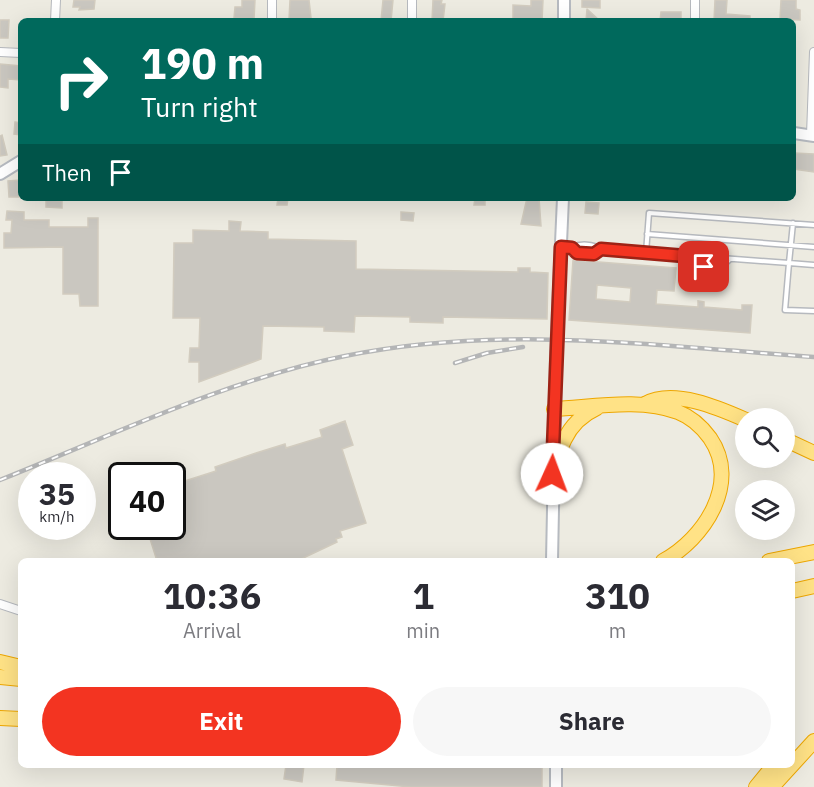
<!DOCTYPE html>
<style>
:root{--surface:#fff;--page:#f7f7f7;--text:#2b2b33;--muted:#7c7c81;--accent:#f33421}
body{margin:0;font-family:"IBM Plex Sans",sans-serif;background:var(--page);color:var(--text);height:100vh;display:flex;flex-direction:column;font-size:22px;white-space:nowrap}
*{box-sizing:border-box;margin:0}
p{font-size:20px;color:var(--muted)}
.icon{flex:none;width:33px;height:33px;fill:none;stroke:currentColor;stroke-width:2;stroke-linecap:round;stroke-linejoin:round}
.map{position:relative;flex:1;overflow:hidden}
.side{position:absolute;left:18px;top:558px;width:777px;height:210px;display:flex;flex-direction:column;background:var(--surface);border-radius:9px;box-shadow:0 6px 24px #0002}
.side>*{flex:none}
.banner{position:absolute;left:18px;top:18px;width:778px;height:183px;border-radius:9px;box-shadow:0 6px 24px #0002;background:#00695c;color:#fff;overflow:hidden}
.buttons{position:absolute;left:735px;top:408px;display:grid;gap:12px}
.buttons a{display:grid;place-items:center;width:60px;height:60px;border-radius:50%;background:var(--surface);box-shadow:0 6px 24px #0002;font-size:30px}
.speed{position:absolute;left:18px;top:462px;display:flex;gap:12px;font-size:30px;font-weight:700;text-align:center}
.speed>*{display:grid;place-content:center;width:78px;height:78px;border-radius:50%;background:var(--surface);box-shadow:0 6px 24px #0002;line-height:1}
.speed small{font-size:15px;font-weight:400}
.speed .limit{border:3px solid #111;border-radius:9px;background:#fff;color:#111}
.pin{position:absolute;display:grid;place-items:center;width:51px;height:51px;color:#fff;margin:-26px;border-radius:12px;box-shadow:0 3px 9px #0006}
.me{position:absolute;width:66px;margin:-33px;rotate:2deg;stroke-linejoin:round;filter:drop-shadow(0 0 4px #0008)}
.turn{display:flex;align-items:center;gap:21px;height:126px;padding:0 24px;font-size:27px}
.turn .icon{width:78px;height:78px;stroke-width:2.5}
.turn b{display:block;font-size:42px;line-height:51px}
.then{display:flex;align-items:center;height:57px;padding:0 24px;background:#0003;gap:12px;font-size:22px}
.eta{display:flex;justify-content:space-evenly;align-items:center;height:102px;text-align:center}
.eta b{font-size:36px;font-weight:700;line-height:42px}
.action{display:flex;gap:12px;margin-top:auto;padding:12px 24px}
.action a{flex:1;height:69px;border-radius:36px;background:var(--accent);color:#fff;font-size:24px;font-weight:700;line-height:69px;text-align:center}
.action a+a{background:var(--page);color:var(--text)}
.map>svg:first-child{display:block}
</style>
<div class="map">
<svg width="814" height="787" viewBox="0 0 814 787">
<rect width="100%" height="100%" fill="#edebe1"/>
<!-- building -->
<path fill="#cac7c0" stroke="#d2ccbf" stroke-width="1.5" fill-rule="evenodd" d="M74,0H95L94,9L79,10L80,7H73Z
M242,0H255L254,19L234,18L235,7H242Z
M290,0H309L311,18L308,21L289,20Z
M383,0H393L391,21H381Z
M433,0H442L441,4H445L443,21H432Z
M531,0H543L542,21H513V5L531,6Z
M582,0H600V8L582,7Z
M715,0H727L726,14L750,16V21H714Z
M781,0H796V9L800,10V20L780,19Z
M587,9L600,21H586Z
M661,12H681V21H660Z
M0,20H9L8,38H0Z
M0,64L21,66V80L8,79V88L0,87Z
M15,122L21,123V135L14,134Z
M2,135L7,155L0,156V136Z
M794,153L814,154V172L794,169Z
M20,180L19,197H9L8,181Z
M278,198H288L287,205H277Z
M475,198H485V205H474Z
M527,198H539L541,226L521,224Z
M46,200L62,201V208L46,207Z
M586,202L599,203L598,214L585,213Z
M7,211L24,212V220H49V227H88V218H98V306H80L79,294H63V247L4,248V233H11L12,220H6Z
M401,212L414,213L413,221L401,220Z
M229,221L241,222L240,231L268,232V239L356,241V269L518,272V268H530V272L548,273L547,319L443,317V323L410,322V317L355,316L354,332L324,331V327L263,326L261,359L199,382V362H189L190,348H199L200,318H173L174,243H193V230L229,231Z
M573,260L676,268L674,291L657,290L656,304L698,307V301L704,302V307L742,310V305H752L750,333L569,320ZM597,285L631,288L630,302L596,299Z
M345,421L353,445L342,449L366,523L340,531L342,537L336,539L337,542L297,561H157L146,526H172V485L216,471L215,467L256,453L285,444L286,448L322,437L320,430Z
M286,765H304L302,782L284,779Z
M337,765H542V787H411L336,780Z"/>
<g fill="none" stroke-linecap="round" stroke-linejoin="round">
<defs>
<path id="lane" d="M793,223L789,263L814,265
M647,234L814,247
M601,249L594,254L577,253L572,247C581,243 593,244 601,249L789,263L785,310L814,311
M646,253L649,213L814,225
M697,257L704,267C714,271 721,268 729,260"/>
<path id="street" d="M55,21L56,0
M272,21V0
M412,21V0
M695,21V0
M0,52L21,53
M811,135L814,52
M0,604L21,611"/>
<path id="secondary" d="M564,21V0
M794,133L814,136
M0,174L21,161
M557,333L563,198
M552,561L556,354
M556,787V765"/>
<path id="highway" d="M645,404C673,388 719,408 746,420
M554,409C594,407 640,398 678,412C691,417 702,427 710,438C741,483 704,539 663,561
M784,439L814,453
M552,485C558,452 564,423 597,408
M769,561L814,552
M792,591L814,586
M0,662L21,667
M0,677L21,679
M0,718L21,719
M756,787L774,765
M772,787L814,741"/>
</defs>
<!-- lane casing -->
<use href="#lane" stroke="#b6b9be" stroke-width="7"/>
<!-- street casing -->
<use href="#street" stroke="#b6b9be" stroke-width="10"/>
<!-- secondary casing -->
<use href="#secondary" stroke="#b6bac0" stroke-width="14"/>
<!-- highway casing -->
<use href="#highway" stroke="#eea700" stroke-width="16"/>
<!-- lane -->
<use href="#lane" stroke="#fff" stroke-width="4"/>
<!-- street -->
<use href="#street" stroke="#fff" stroke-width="8"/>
<!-- secondary -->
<use href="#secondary" stroke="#fff" stroke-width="10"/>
<!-- highway -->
<use href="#highway" stroke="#ffe286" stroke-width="14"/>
<defs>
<path id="rail" d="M455,363L487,353L523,347
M0,480C113,435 226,380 345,356C500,324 658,346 814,357"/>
</defs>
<!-- rail casing -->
<use href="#rail" stroke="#b4b5b6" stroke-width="4.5"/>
<!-- rail -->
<use href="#rail" stroke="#fff" stroke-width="2" stroke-dasharray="7" stroke-linecap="butt"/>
<defs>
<path id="secondary-bridge" d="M556,354L557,333"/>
</defs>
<!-- secondary-bridge casing -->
<use href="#secondary-bridge" stroke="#b6bac0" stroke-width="14" stroke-linecap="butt"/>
<!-- secondary-bridge -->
<use href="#secondary-bridge" stroke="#fff" stroke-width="10"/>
</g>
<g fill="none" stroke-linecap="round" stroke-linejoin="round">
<defs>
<path id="route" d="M552,474L561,247L572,248L577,253L594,254L601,249L697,257L704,267"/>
</defs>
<!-- route casing -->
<use href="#route" stroke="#9e2215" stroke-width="15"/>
<!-- route -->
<use href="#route" stroke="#f33421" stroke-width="10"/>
</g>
</svg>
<div class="buttons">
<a><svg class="icon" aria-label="search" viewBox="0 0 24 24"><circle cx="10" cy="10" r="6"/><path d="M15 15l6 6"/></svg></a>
<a><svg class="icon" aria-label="layers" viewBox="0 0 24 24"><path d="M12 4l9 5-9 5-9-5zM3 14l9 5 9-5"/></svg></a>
</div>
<div class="speed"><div>35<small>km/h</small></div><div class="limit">40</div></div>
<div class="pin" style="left:704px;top:267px;background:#d93025"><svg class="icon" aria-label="arrive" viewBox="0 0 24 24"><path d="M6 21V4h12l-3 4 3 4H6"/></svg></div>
<svg class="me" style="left:552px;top:474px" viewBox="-20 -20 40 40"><circle r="19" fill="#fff"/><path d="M0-13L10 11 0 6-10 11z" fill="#f33421"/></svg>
<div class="banner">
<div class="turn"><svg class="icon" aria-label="right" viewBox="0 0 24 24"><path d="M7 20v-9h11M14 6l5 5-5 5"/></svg><div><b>190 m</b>Turn right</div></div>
<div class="then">Then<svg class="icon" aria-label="arrive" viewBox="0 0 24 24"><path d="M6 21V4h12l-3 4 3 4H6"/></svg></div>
</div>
<section class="side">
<div class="eta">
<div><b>10:36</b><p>Arrival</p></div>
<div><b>1</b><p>min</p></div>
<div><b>310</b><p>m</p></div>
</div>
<div class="action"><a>Exit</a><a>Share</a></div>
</section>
</div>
